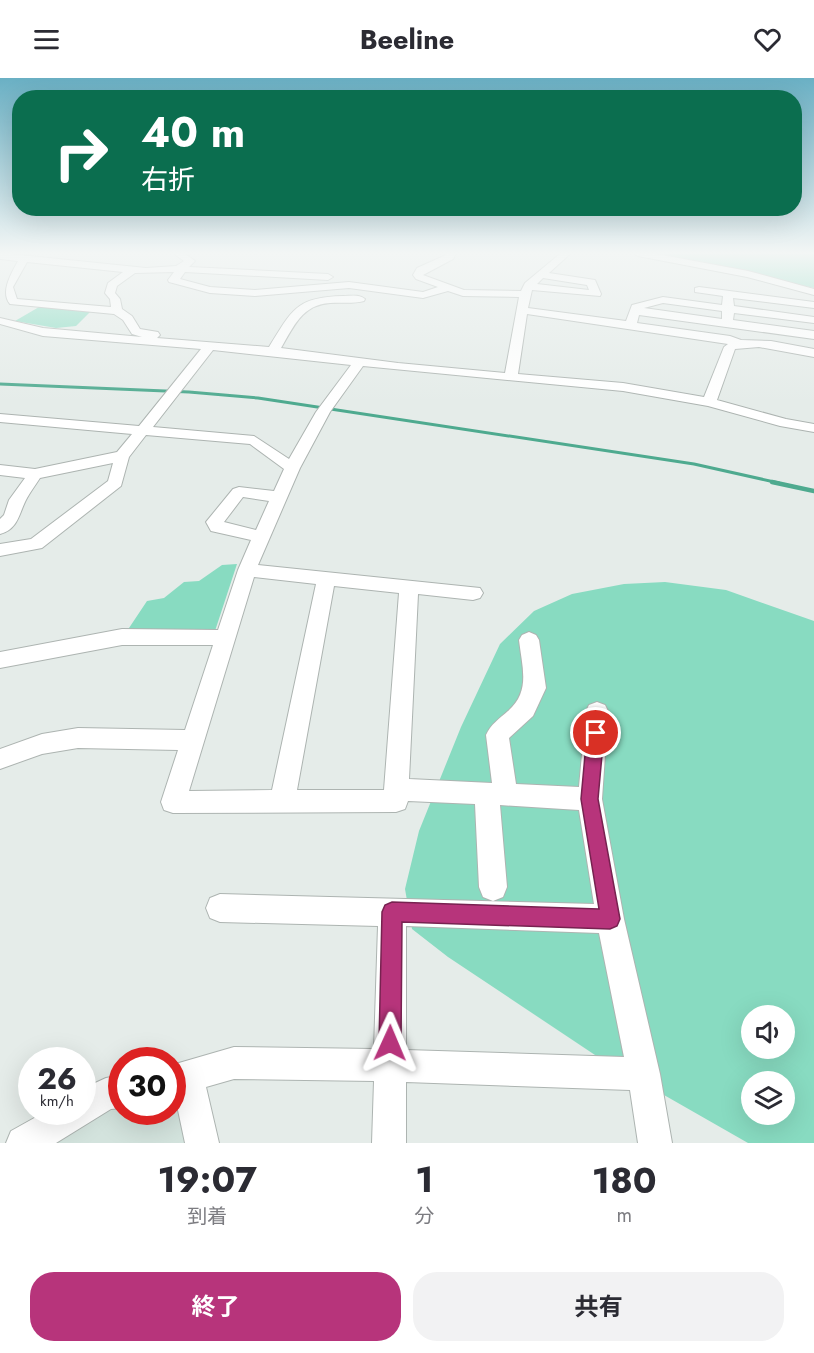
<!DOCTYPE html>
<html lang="ja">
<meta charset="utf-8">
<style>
:root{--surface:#fff;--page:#f2f2f3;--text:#2b2b33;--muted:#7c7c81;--accent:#b7347b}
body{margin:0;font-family:Jost,"Noto Sans JP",sans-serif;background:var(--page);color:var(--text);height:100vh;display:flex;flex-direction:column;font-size:22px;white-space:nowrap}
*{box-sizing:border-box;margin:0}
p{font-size:20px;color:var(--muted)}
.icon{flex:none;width:33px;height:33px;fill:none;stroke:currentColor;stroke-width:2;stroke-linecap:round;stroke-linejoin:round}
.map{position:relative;height:1065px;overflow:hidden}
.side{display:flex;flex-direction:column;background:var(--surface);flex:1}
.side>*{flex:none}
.hud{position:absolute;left:12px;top:12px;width:790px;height:126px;border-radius:24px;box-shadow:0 6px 24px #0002;background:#0b6e4f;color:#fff;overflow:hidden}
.tools{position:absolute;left:741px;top:927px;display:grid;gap:12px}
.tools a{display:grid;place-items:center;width:54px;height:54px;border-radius:50%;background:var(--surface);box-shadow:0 6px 24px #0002;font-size:30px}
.speed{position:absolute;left:18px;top:969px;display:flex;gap:12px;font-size:30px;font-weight:700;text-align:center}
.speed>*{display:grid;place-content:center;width:78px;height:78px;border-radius:50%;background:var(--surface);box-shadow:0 6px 24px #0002;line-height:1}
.speed small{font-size:15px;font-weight:400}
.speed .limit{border:9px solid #d22;background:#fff;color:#111}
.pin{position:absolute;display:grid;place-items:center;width:51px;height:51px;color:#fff;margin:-26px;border:3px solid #fff;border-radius:50%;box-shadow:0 2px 6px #0007}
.me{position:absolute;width:66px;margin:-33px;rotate:1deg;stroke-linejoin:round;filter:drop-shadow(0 0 4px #0008)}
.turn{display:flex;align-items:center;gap:21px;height:126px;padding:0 30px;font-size:27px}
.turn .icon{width:78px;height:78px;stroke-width:2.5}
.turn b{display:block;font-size:42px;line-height:51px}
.eta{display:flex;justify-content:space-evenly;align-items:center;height:102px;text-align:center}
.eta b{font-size:36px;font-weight:700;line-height:42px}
.action{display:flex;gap:12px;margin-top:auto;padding:12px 30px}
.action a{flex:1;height:69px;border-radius:24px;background:var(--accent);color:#fff;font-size:24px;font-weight:700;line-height:69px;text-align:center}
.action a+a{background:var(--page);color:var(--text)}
header{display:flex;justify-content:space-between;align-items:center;height:78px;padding:0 30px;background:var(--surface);font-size:27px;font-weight:700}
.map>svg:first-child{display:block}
</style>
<header><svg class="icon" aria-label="menu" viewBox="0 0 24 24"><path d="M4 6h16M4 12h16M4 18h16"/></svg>Beeline<svg class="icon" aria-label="heart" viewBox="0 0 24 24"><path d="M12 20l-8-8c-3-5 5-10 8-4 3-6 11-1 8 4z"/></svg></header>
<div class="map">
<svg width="814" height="1065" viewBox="0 0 814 1065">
<rect width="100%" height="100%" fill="#e5ece9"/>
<!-- built -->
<path fill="#d3e3dd" d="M179,1016L189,1065H48L108,1030L121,1027L122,1034H172L173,1018Z"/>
<!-- green -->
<path fill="#88dbc1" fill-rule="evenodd" d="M649,175H814V210L727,190Z
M39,229L91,233L76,248L56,250L15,243Z
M237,486L214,556L127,553L147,523L164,520L184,504L199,503L222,487Z
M665,504L726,512L814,543V1065H748L601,981L448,879L412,851L405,811L419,753L461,649L500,566L534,533L572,516L624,506ZM752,938H784V970H752ZM752,1004H784V1036H752Z"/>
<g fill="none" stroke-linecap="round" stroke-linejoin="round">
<!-- stream-far1 -->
<path stroke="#4eaa8f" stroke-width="3" d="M0,306L189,314L258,320L694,386L779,405"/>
<!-- stream -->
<path stroke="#4eaa8f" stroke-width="4.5" d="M772,404L814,413"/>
<defs>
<path id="minor" d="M0,175L146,190L176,188L184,183L173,175H184L195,183L189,189L328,196L333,199L328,202L185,194L180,201L210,209L255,212L349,204L423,214L438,209L416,201L413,197L417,190L446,177V175H456L453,181L423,197L464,212L521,213L525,205L561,175H571L549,195L595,202L601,216L600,218L532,212L528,230L626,243L632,227L663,219L722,227L723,218L695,214V210L699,209L814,224V230L733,220L734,228L814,239V245L734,235L733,242L814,253V261L639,237L637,245L730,258L741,262L771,263L814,271V279L759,269L735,271L717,322L786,341L814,346V354L780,348L708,328L623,313L363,288L330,334L300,390L258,487L480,510L483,515L480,520L473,522L418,516L409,701L492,705L486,657C490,647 500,640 508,633C531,613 522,589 519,562L522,557L529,554L536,557L539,562L546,610L533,638L509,660L516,706L579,709L586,633L589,627L597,624L605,627L608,633L602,721L624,841L660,996L672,1065H638L630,1012L406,1004V1065H372L374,1003L234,1001L206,1009L219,1065H185L175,1018L172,1019V987L234,969L374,971L378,848L220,844L210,840L206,830L210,820L220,816L594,826L579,732L500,727L507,809L503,819L493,823L483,819L479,809L475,726L408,723L405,731L396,734L173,735L164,732L161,724L178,672L78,670L42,676L0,691V671L42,656L78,650L185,652L213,567H122L0,590V574L122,551L218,552L238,492L251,462L211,453L206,444L233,411L239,409L274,413L284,391L250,366L146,357L129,379L121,408L42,470L0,478V466L31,461L108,403L113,385L40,400C36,406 31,413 27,420C19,434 19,451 0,456V441L4,437L9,422L25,400L0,397V387L35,391L117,374L132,356L0,344V336L139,348L201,271L43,258L0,246V240L43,250L142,259L132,256L123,242L114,236L10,226C0,214 11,196 18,183L0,181ZM27,184L123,194L108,205L105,215L110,221L111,229L17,221L13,209ZM174,194L168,202L169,204L210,215L255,218L349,210L423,220L448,213L463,218L519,219L505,295L398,285L281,270C294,248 302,227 330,225C342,224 353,226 364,223L365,221C359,216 351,218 343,218C296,219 292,232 269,269L157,260L160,257L158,254L140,251L132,238L122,231L120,221L115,215L117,208L135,195ZM543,200L587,207L589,212L537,206ZM663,225L722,233V241L644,230ZM527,236L728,266L724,269L704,319L623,305L518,296ZM213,272L351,287L316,334L289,381L254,358L153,349ZM243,419L269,423L256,452L224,444ZM254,499L316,506L272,712L189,713ZM334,508L399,515L384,712H297ZM406,848L599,855L624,979L406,972Z
M633,175H651L748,193L814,211V217L747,199L638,178Z
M122,997V1030L111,1031L56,1065H6L11,1053L45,1034H82V1011L106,1000Z"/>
</defs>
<!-- minor casing -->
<use href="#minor" stroke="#adb4b1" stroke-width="2"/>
<!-- minor -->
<use href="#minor" fill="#fff" fill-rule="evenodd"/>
</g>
<!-- sky -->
<linearGradient id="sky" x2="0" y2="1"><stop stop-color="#6ab0c4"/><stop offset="0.54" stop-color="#f3f6f5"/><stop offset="1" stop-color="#f3f6f5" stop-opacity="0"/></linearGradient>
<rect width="814" height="324" fill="url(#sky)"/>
<!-- route -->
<path fill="#b7347b" stroke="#772250" stroke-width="1.5" d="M596,648L601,650L604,655L598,721L620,841L617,848L610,851L402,844L401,965L398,973L390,976L383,973L379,965L382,834L385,827L392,824L599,831L581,721L587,655L590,650Z"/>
</svg>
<div class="tools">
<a><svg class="icon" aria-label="sound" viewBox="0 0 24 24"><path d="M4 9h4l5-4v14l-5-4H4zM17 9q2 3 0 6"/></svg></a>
<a><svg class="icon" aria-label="layers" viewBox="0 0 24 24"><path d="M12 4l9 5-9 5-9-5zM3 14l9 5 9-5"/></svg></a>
</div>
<div class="speed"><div>26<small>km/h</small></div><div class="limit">30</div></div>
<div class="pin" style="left:596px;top:655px;background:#d93025"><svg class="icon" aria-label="arrive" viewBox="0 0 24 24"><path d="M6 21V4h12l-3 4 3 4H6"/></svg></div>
<svg class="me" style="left:390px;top:965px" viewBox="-20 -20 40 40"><path d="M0-17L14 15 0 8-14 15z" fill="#b7347b" stroke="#fff" stroke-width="4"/></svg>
<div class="hud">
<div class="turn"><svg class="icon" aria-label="right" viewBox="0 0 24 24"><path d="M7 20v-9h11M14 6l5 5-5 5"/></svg><div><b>40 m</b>右折</div></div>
</div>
</div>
<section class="side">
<div class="eta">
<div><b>19:07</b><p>到着</p></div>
<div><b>1</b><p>分</p></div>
<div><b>180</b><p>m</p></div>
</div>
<div class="action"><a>終了</a><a>共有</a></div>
</section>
